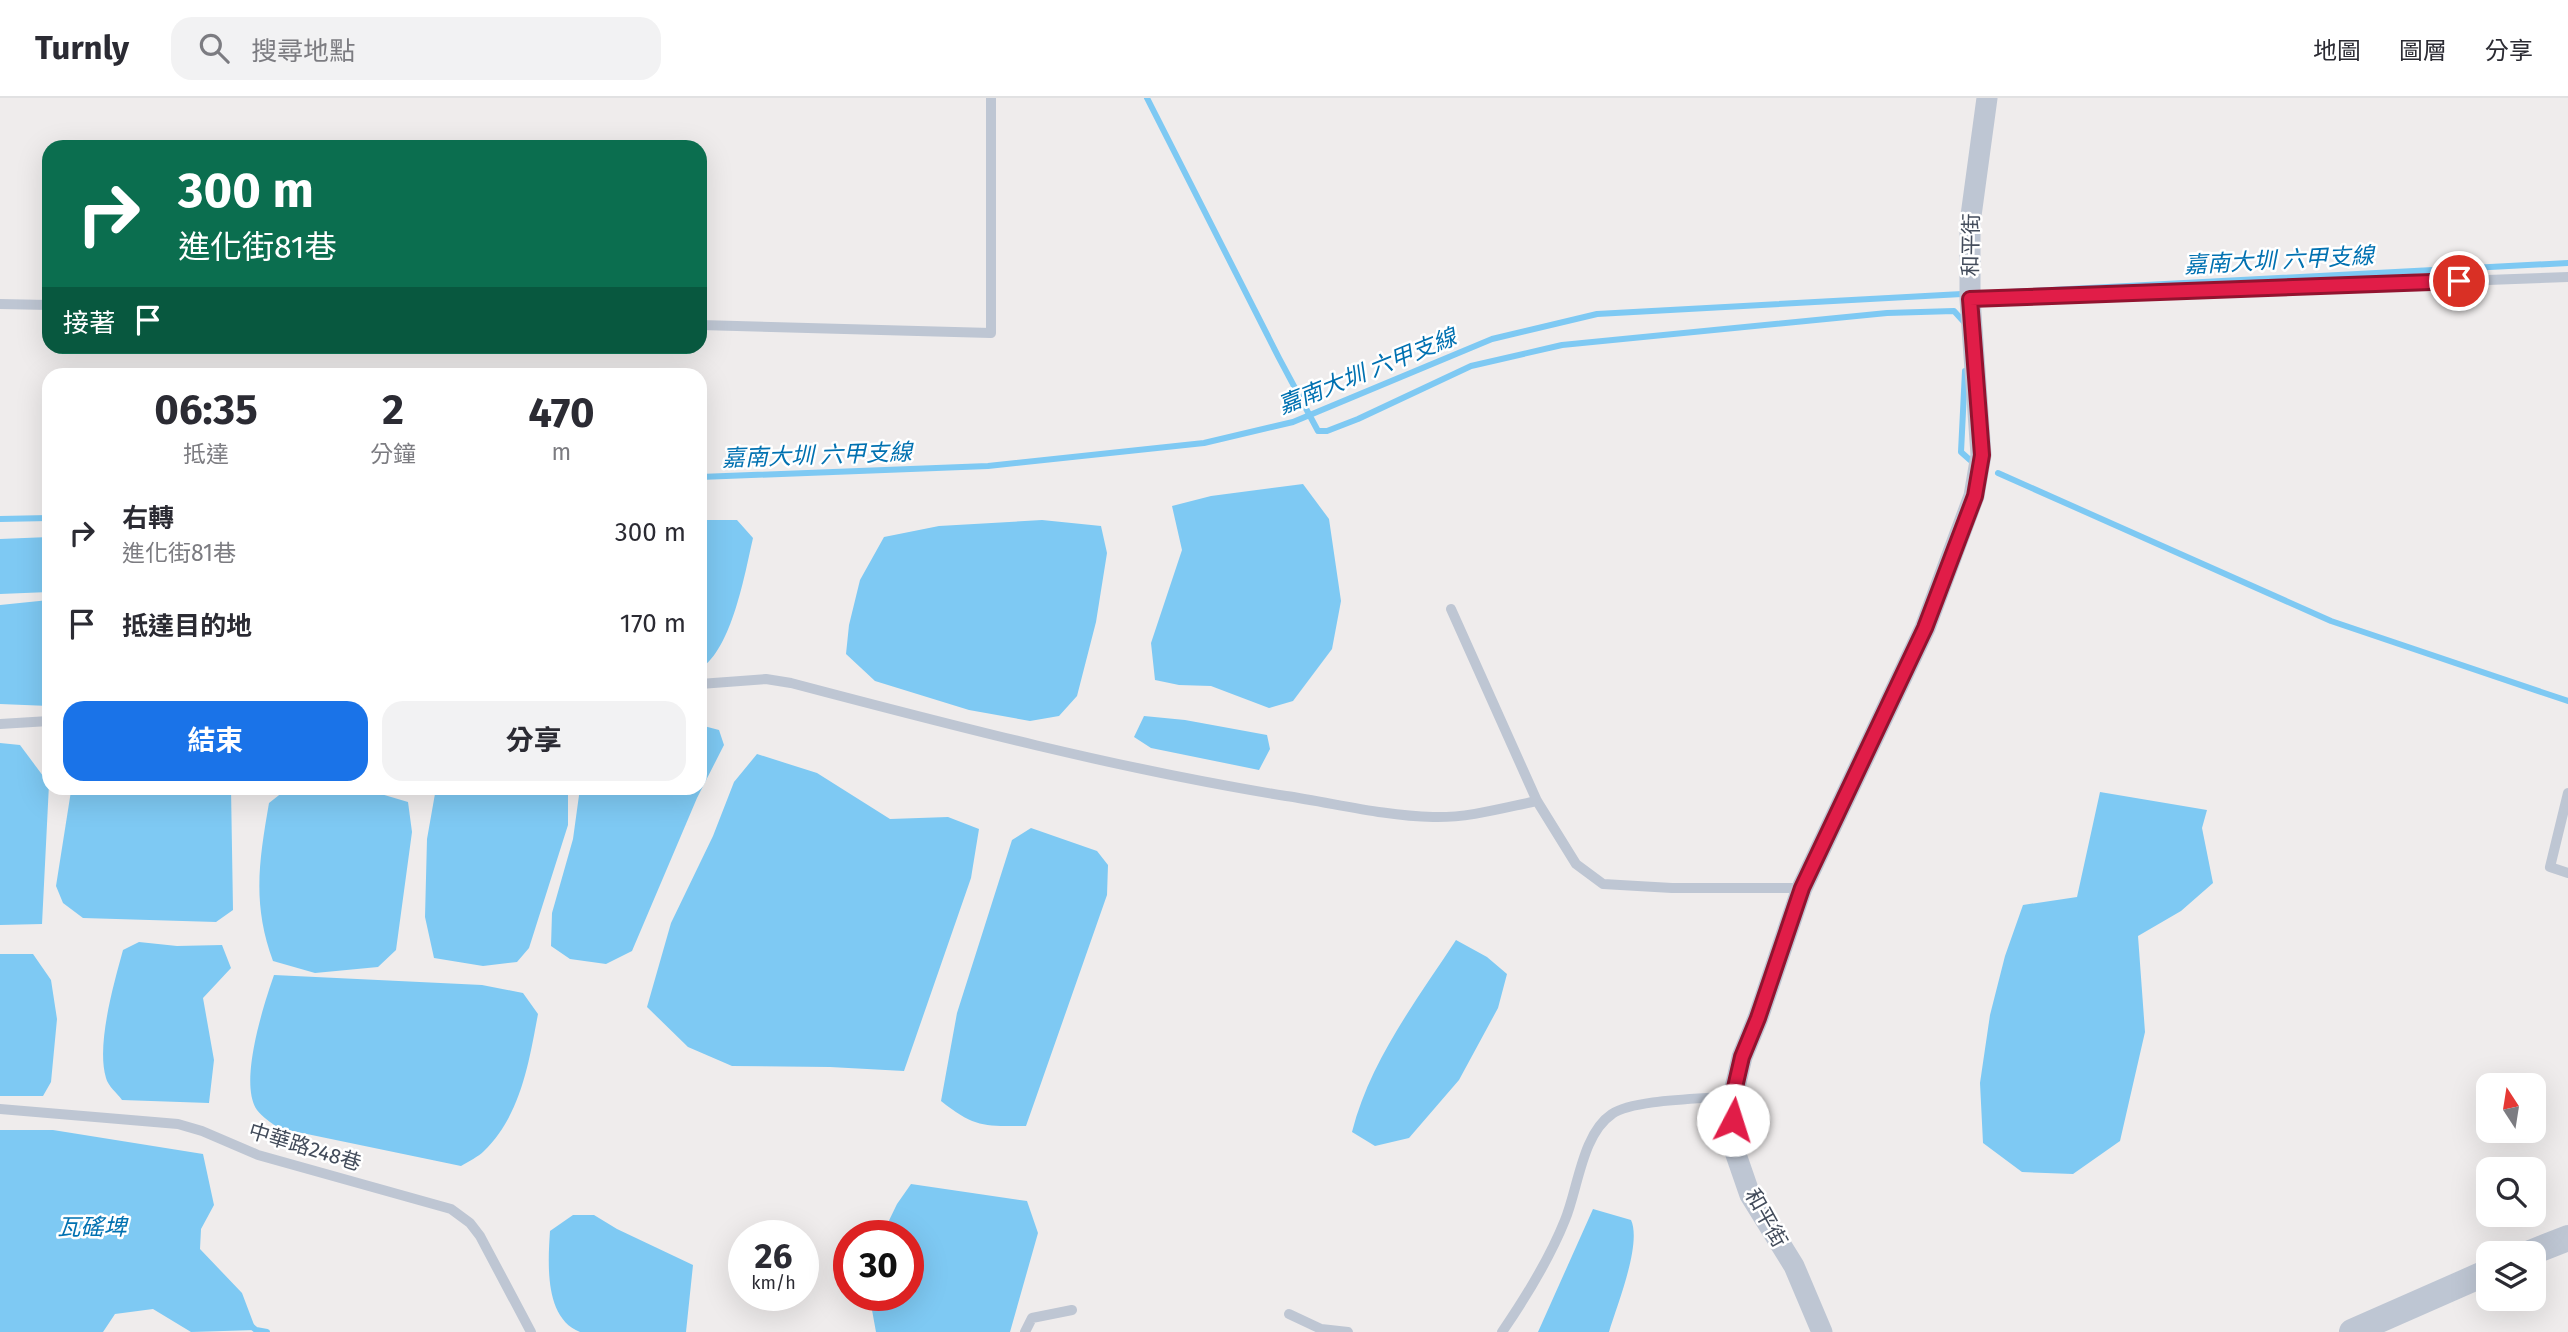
<!DOCTYPE html>
<html lang="zh-TW">
<meta charset="utf-8">
<style>
:root{--surface:#fff;--page:#f2f2f3;--text:#2b2b33;--muted:#7c7c81;--line:#e1e1e2;--accent:#1a73e8}
body{margin:0;font-family:"Fira Sans","Noto Sans TC",sans-serif;background:var(--page);color:var(--text);height:100vh;display:flex;flex-direction:column;font-size:26px;white-space:nowrap}
*{box-sizing:border-box;margin:0}
p{font-size:23px;color:var(--muted)}
.icon{flex:none;width:38px;height:38px;fill:none;stroke:currentColor;stroke-width:2;stroke-linecap:round;stroke-linejoin:round}
.map{position:relative;flex:1;overflow:hidden}
.side{position:absolute;left:42px;top:270px;width:665px;height:427px;display:flex;flex-direction:column;background:var(--surface);border-radius:21px;box-shadow:0 7px 28px #0002}
.side>*{flex:none}
.guide{position:absolute;left:42px;top:42px;width:665px;height:214px;border-radius:21px;box-shadow:0 7px 28px #0002;background:#0b6e4f;color:#fff;overflow:hidden}
.needle{width:46px;rotate:348deg}
.controls{position:absolute;left:2476px;top:975px;display:grid;gap:14px}
.controls a{display:grid;place-items:center;width:70px;height:70px;border-radius:14px;background:var(--surface);box-shadow:0 7px 28px #0002;font-size:35px}
.speed{position:absolute;left:728px;top:1122px;display:flex;gap:14px;font-size:35px;font-weight:700;text-align:center}
.speed>*{display:grid;place-content:center;width:91px;height:91px;border-radius:50%;background:var(--surface);box-shadow:0 7px 28px #0002;line-height:1}
.speed small{font-size:18px;font-weight:400}
.speed .limit{border:10px solid #d22;background:#fff;color:#111}
.pin{position:absolute;display:grid;place-items:center;width:60px;height:60px;color:#fff;margin:-30px;border:4px solid #fff;border-radius:50%;box-shadow:0 2px 7px #0007}
.me{position:absolute;width:77px;margin:-38px;rotate:5deg;stroke-linejoin:round;filter:drop-shadow(0 0 5px #0008)}
.turn{display:flex;align-items:center;gap:24px;height:147px;padding:0 21px;font-size:32px}
.turn .icon{width:91px;height:91px;stroke-width:2.5}
.turn b{display:block;font-size:49px;line-height:60px}
.then{display:flex;align-items:center;height:66px;padding:0 21px;background:#0003;gap:14px;font-size:26px}
.eta{display:flex;justify-content:space-evenly;align-items:center;height:119px;text-align:center}
.eta b{font-size:42px;font-weight:700;line-height:49px}
.primary-button{display:flex;gap:14px;margin-top:auto;padding:14px 21px}
.primary-button a{flex:1;height:80px;border-radius:21px;background:var(--accent);color:#fff;font-size:28px;font-weight:700;line-height:80px;text-align:center}
.primary-button a+a{background:var(--page);color:var(--text)}
ul{padding:0;list-style:none}
li{display:flex;align-items:center;gap:21px;height:91px;padding:0 21px}
li div{flex:1}
li b{display:block;font-size:26px}
li em{font-style:normal}
header{display:flex;align-items:center;gap:42px;box-sizing:border-box;height:98px;padding:0 35px;background:var(--surface);border-bottom:2px solid var(--line)}
header strong{font-size:33px}
nav{display:flex;gap:38px;margin-inline-start:auto;font-size:24px}
.search{width:490px;height:63px;background:var(--page);display:flex;align-items:center;gap:18px;box-sizing:border-box;padding:0 24px;border-radius:21px;color:var(--muted);font-size:26px}
.map>svg:first-child{display:block}
</style>
<header>
<strong>Turnly</strong>
<div class="search"><svg class="icon" aria-label="search" viewBox="0 0 24 24"><circle cx="10" cy="10" r="6"/><path d="M15 15l6 6"/></svg>搜尋地點</div>
<nav><a>地圖</a><a>圖層</a><a>分享</a></nav>
</header>
<div class="map">
<svg width="2568" height="1234" viewBox="0 0 2568 1234">
<rect width="100%" height="100%" fill="#efecec"/>
<!-- water -->
<path fill="#7ec9f3" d="M1303,386L1329,421L1341,503L1332,551L1293,603L1269,610L1211,588L1179,587L1155,582L1151,545L1182,452L1172,408L1211,398Z
M700,422H737L753,440C745,475 732,551 700,571Z
M1042,422L1101,428L1107,455L1096,524L1077,598L1059,618L1030,623L969,612L875,583L846,556L849,527L860,482L884,439L939,428Z
M49,439V494L0,496V441Z
M49,502V608L0,606V507Z
M1144,618L1185,622L1267,637L1270,651L1259,672L1151,650L1134,639Z
M700,627L719,632L724,647L697,700L632,853L606,866L570,861L551,848L552,815L573,741L580,690H700Z
M0,645L20,647L49,686L42,826L0,827Z
M757,656L817,675L890,721L948,719L979,731L971,780L904,973L830,969L732,968L688,949L647,909L671,825L713,738L734,684Z
M92,690H231L233,812L216,824L83,820L63,805L56,788L71,693Z
M288,690L381,696L408,704L412,734L396,852L378,869L315,875L273,863C252,806 259,763 269,705Z
M436,690H568V727L529,850L517,864L483,868L434,860L425,819L427,741Z
M2100,694L2207,712L2202,730L2213,785L2181,813L2138,838L2145,934L2120,1043L2073,1076L2022,1074L1983,1045L1980,985L1990,917L2005,858L2023,807L2077,799Z
M1031,730L1097,753L1108,767L1107,797L1026,1028C984,1028 975,1030 941,1003L957,915L1012,742Z
M1456,842L1487,859L1507,876L1498,910L1459,982L1409,1040L1375,1048L1352,1034C1370,963 1416,903 1456,842Z
M139,844L177,848L222,847L231,870L203,900L214,962L209,1005L122,1002C117,995 108,988 106,980C96,947 114,885 123,852Z
M0,856H33L51,882L57,921L51,984L43,998H0Z
M274,877L482,887L523,895L538,916C529,964 521,1017 484,1053C478,1059 469,1063 461,1068L278,1030C272,1025 262,1019 257,1012C238,985 264,906 274,877Z
M0,1032H53L203,1056L214,1107L201,1131L200,1151L242,1195L256,1232L191,1234L153,1211L115,1216L103,1234H0Z
M911,1086L1027,1103L1038,1135L1010,1234H876L872,1212L874,1197H908V1138L882,1137L897,1106Z
M1593,1111L1631,1122C1642,1146 1617,1207 1609,1234H1538Z
M573,1117H594L617,1131L693,1167L686,1234H580C544,1220 548,1165 550,1133Z"/>
<g fill="none" stroke-linecap="round" stroke-linejoin="round">
<!-- stream -->
<path stroke="#7ec9f3" stroke-width="6" d="M1147,0L1279,260L1318,333H1327L1358,321L1471,268L1562,247L1887,215L1954,213L1964,224
M1992,195L2568,165
M1965,273L1961,354L1970,362
M1998,375L2331,523L2568,603
M700,379L988,368L1204,345L1293,324L1492,241L1597,216L1962,196
M0,421L49,420
M250,1227L256,1232L267,1234"/>
<!-- service -->
<path stroke="#bec6d3" stroke-width="10" d="M1970,201L2568,179
M0,206L49,207
M700,227L991,235V0
M1451,511L1537,703L1576,766L1603,786L1672,790H1802
M700,586L766,581L791,585C954,628 1119,671 1286,698C1334,705 1384,718 1433,719C1468,720 1503,710 1537,703
M0,626L49,623
M2568,695L2550,769L2568,775
M0,1011L178,1026L202,1033L258,1057L451,1111L470,1125L480,1138L531,1234
M1289,1216L1321,1231L1348,1234
M1025,1234L1032,1220L1072,1212
M1502,1234C1526,1199 1549,1162 1565,1122C1578,1091 1582,1036 1612,1016C1633,1001 1705,1001 1733,998"/>
<!-- minor -->
<path stroke="#bec6d3" stroke-width="21" d="M1822,1234L1794,1168L1750,1097L1732,1045L1733,998L1742,959L1758,920L1802,790L1925,530L1974,398L1981,357L1970,201V125L1987,0"/>
<!-- tertiary -->
<path stroke="#bec6d3" stroke-width="26" d="M2530,1155L2568,1140
M2352,1234L2488,1174"/>
</g>
<g fill="none" stroke-linecap="round" stroke-linejoin="round">
<defs>
<path id="route" d="M1733,1022V998L1742,959L1758,920L1802,790L1925,530L1975,398L1982,357L1970,201L2459,183"/>
</defs>
<!-- route casing -->
<use href="#route" stroke="#92132f" stroke-width="18"/>
<!-- route -->
<use href="#route" stroke="#e11d48" stroke-width="12"/>
</g>
<g text-anchor="middle" dominant-baseline="central" stroke-width="5" stroke-linejoin="round" paint-order="stroke">
<!-- street labels -->
<g font-size="21" fill="#434c5b" stroke="#fff">
<text transform="translate(1971 147) rotate(-89)">和平街</text>
<text transform="translate(305 1049) rotate(17)">中華路248巷</text>
<text transform="translate(1766 1120) rotate(61)">和平街</text>
</g>
<!-- water labels -->
<g font-size="23" font-style="italic" fill="#0071b1" stroke="#fff">
<text transform="translate(2279 162) rotate(-3)">嘉南大圳 六甲支線</text>
<text transform="translate(1367 273) rotate(-22)">嘉南大圳 六甲支線</text>
<text transform="translate(817 357) rotate(-2)">嘉南大圳 六甲支線</text>
<text x="92" y="1129">瓦磘埤</text>
</g>
</g>
</svg>
<div class="controls">
<a><svg class="needle" viewBox="-14 -14 28 28"><path d="M0-13l5 13h-10z" fill="#e53935"/><path d="M0 13l5-13h-10z" fill="#7c7c81"/></svg></a>
<a><svg class="icon" aria-label="search" viewBox="0 0 24 24"><circle cx="10" cy="10" r="6"/><path d="M15 15l6 6"/></svg></a>
<a><svg class="icon" aria-label="layers" viewBox="0 0 24 24"><path d="M12 4l9 5-9 5-9-5zM3 14l9 5 9-5"/></svg></a>
</div>
<div class="speed"><div>26<small>km/h</small></div><div class="limit">30</div></div>
<div class="pin" style="left:2459px;top:183px;background:#d93025"><svg class="icon" aria-label="arrive" viewBox="0 0 24 24"><path d="M6 21V4h12l-3 4 3 4H6"/></svg></div>
<svg class="me" style="left:1733px;top:1022px" viewBox="-20 -20 40 40"><circle r="19" fill="#fff"/><path d="M0-13L10 11 0 6-10 11z" fill="#e11d48"/></svg>
<div class="guide">
<div class="turn"><svg class="icon" aria-label="right" viewBox="0 0 24 24"><path d="M7 20v-9h11M14 6l5 5-5 5"/></svg><div><b>300 m</b>進化街81巷</div></div>
<div class="then">接著<svg class="icon" aria-label="arrive" viewBox="0 0 24 24"><path d="M6 21V4h12l-3 4 3 4H6"/></svg></div>
</div>
<section class="side">
<div class="eta">
<div><b>06:35</b><p>抵達</p></div>
<div><b>2</b><p>分鐘</p></div>
<div><b>470</b><p>m</p></div>
</div>
<ul>
<li><svg class="icon" aria-label="right" viewBox="0 0 24 24"><path d="M7 20v-9h11M14 6l5 5-5 5"/></svg><div><b>右轉</b><p>進化街81巷</p></div><em>300 m</em></li>
<li><svg class="icon" aria-label="arrive" viewBox="0 0 24 24"><path d="M6 21V4h12l-3 4 3 4H6"/></svg><div><b>抵達目的地</b></div><em>170 m</em></li>
</ul>
<div class="primary-button"><a>結束</a><a>分享</a></div>
</section>
</div>
